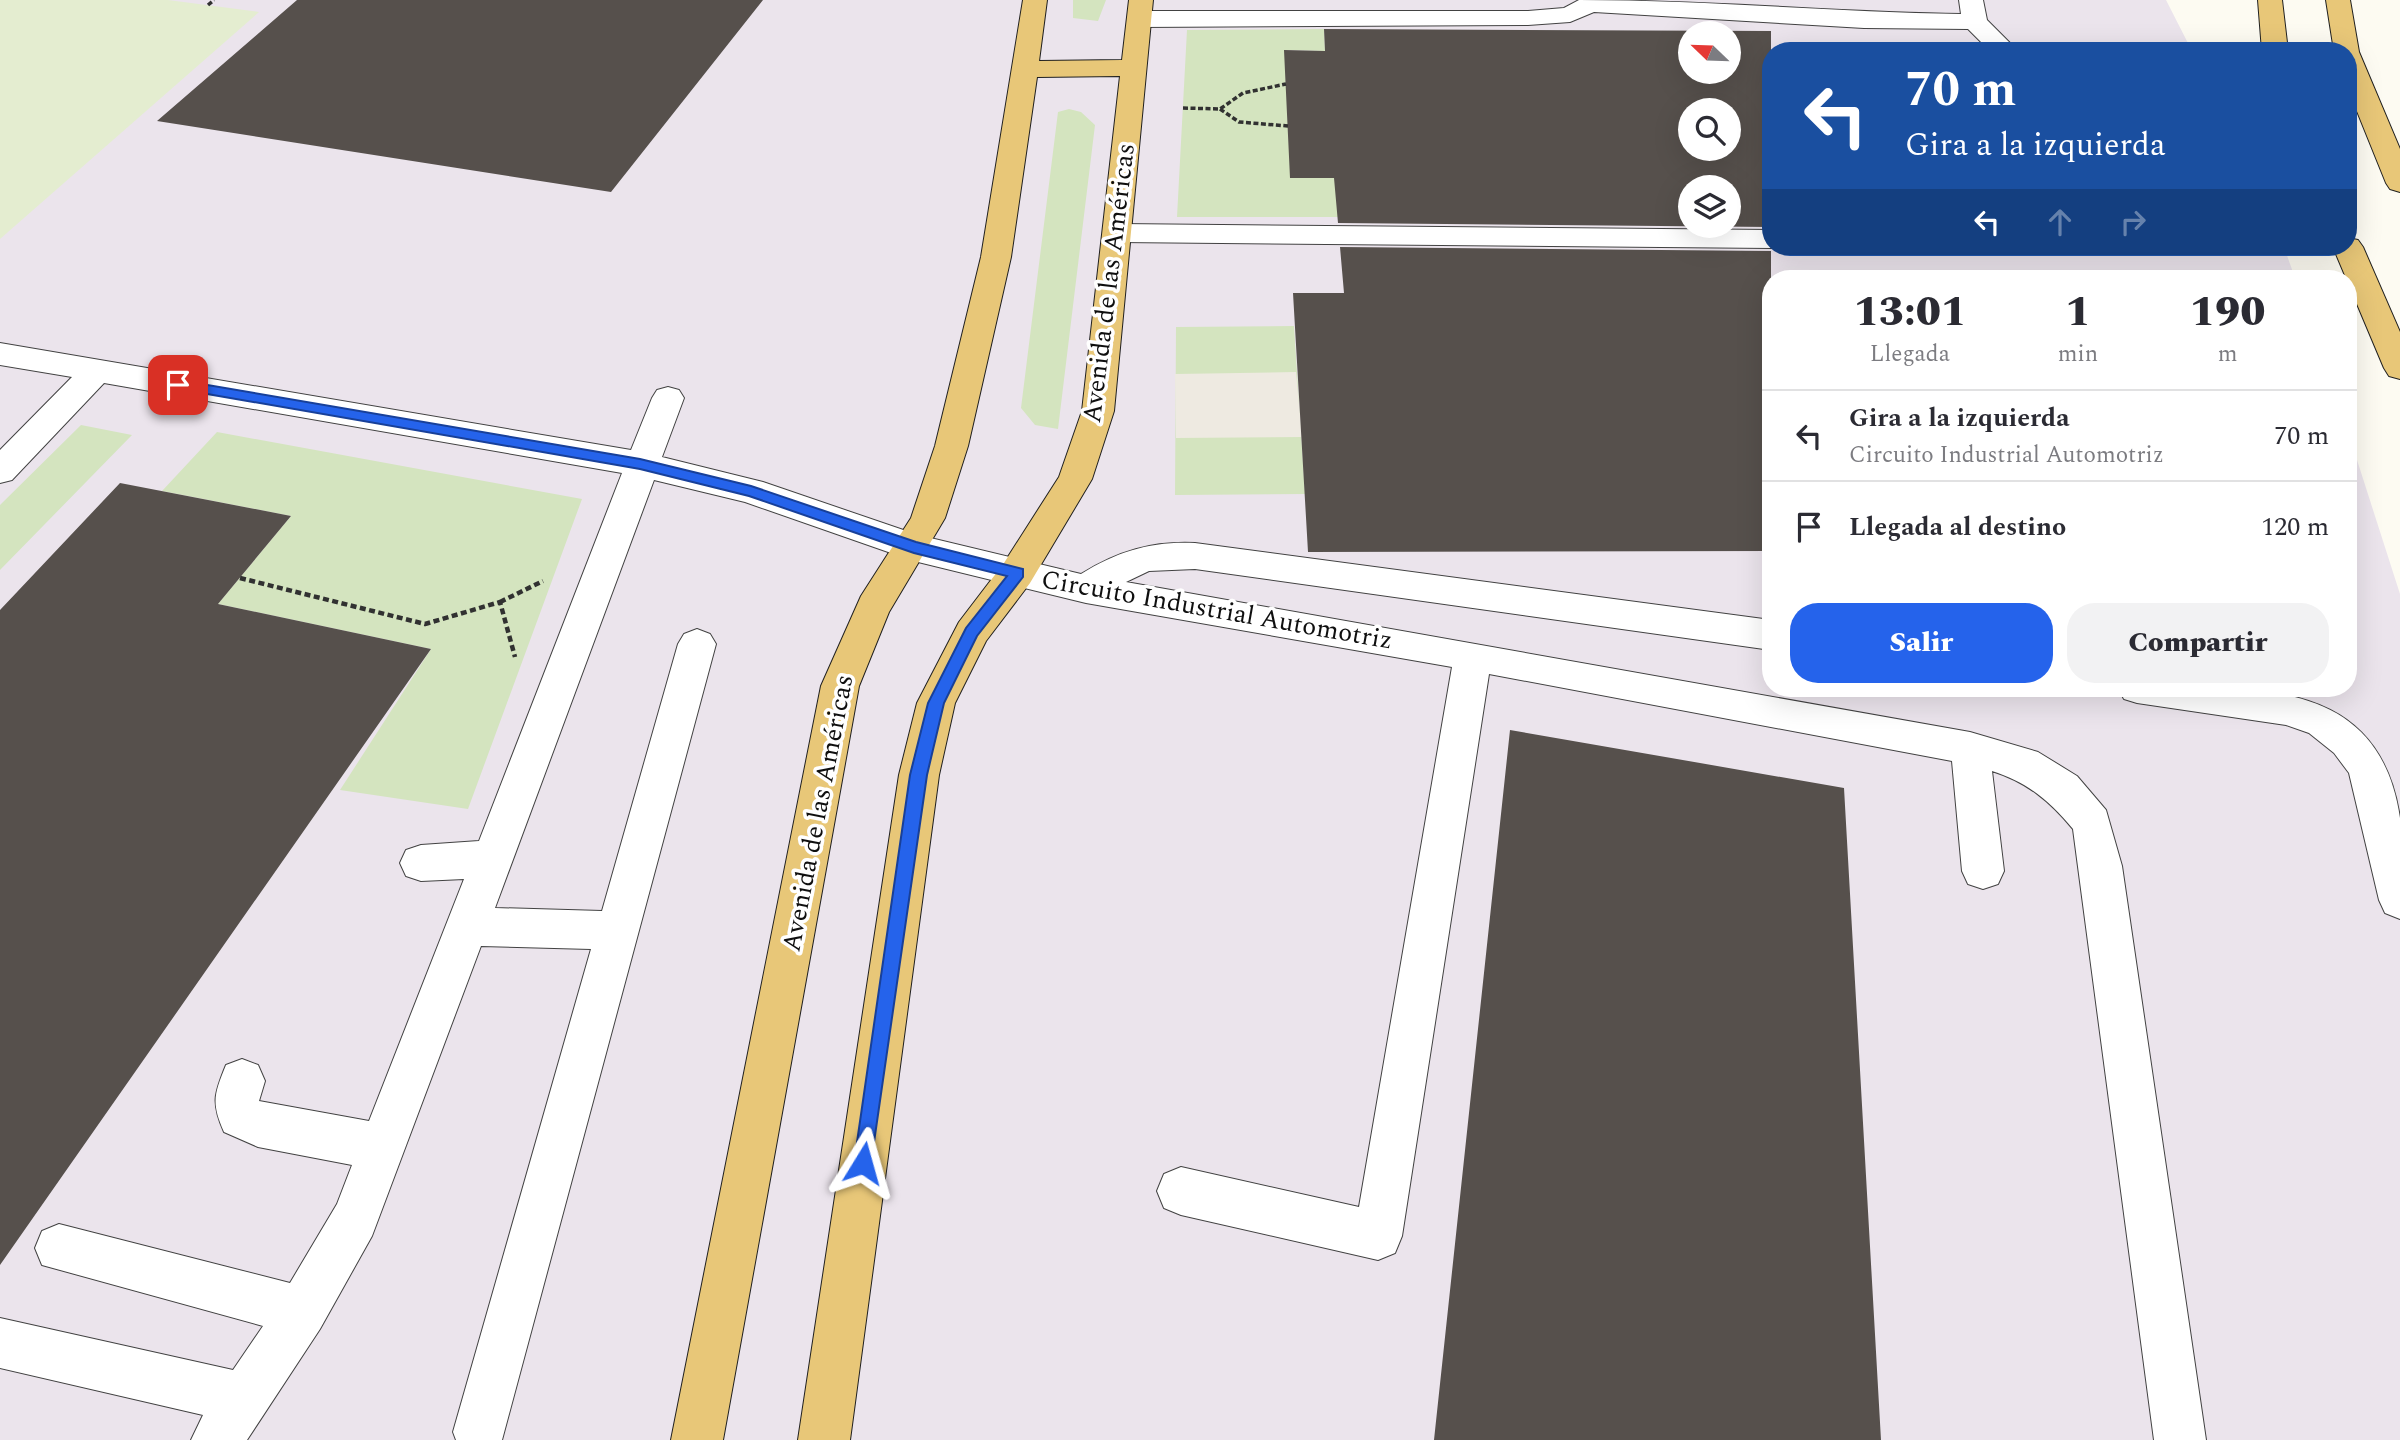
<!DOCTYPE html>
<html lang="es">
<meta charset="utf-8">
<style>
:root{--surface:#fff;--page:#f2f2f3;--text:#2b2b33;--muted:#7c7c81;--line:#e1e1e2;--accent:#2563eb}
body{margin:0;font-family:Spectral,serif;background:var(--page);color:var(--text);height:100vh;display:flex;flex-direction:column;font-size:26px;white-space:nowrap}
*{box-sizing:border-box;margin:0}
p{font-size:23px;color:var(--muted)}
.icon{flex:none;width:38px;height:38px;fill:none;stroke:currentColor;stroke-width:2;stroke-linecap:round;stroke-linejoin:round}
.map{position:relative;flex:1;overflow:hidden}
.side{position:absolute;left:1762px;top:270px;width:595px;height:427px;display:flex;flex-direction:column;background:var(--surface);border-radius:28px;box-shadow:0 7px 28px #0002}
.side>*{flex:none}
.guide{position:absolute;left:1762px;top:42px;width:595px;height:214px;border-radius:28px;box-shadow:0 7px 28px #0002;background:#1a4fa0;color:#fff;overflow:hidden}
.needle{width:46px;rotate:293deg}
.tools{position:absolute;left:1678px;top:21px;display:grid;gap:14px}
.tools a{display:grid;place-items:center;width:63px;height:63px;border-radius:50%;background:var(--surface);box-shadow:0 7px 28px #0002;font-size:35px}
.pin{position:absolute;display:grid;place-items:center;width:60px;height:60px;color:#fff;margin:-30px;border-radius:14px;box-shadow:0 4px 10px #0006}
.me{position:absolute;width:77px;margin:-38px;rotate:8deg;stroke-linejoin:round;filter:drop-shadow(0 0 5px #0008)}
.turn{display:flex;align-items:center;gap:24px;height:147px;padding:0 28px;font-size:32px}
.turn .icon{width:91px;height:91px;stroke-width:2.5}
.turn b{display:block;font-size:49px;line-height:60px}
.lanes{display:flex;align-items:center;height:66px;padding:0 28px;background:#0003;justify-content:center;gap:35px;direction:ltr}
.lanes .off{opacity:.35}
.eta{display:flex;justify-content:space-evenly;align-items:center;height:119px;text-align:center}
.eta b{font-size:42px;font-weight:800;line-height:49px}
.primary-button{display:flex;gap:14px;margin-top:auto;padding:14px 28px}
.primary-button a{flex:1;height:80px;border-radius:28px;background:var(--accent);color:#fff;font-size:28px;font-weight:800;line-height:80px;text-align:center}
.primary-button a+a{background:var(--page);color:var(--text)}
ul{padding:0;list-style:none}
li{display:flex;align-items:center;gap:21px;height:91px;padding:0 28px;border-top:2px solid var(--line)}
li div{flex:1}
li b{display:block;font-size:26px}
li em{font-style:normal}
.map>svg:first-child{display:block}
</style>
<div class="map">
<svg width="2400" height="1440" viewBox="0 0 2400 1440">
<rect width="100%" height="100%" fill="#fdfbf2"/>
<!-- industrial -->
<path fill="#ebe4ec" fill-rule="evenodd" d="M0,0H2166L2192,51H1771V247H2284L2295,278H1771V688H2348L2349,435L2400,594V1440H0ZM1690,33H1729V72H1690ZM1690,110H1729V149H1690ZM1690,187H1729V226H1690Z"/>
<!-- green -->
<path fill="#d4e4bf" d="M1073,0H1106L1098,21L1073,18Z
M1324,29L1325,51L1285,50L1291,178H1334L1371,217H1177L1187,30Z
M1069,109L1081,112L1095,125L1058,429L1035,425L1021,408L1058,112Z
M1294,326L1305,494L1175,495L1176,327Z
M81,425L132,435L0,570V505Z
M217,432L582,499L468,809L340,790L431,649L218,604L291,516L162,491Z"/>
<!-- pitch -->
<path fill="#e4edd0" d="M0,0H168L259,12L0,239Z"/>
<!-- plaza -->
<path fill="#eeeae1" d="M1296,372L1302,437L1176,438L1175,374Z"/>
<!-- building -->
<path fill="#56504c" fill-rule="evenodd" d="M297,0H763L611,192L157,121Z
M1324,29L1771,31V227L1338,223L1334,178H1290L1284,50L1325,51ZM1690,33H1729V72H1690ZM1690,110H1729V149H1690ZM1690,187H1729V226H1690Z
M1340,247L1771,251V551L1308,552L1293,293H1344Z
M120,483L291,516L218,604L431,649L0,1265V610Z
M1510,730L1844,788L1881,1440H1434Z"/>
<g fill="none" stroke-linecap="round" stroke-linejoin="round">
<defs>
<path id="minor" d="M1579,0C1706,0 1834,12 1961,14L1959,0H1983L1987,20L2018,51H1990L1968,29L1864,28L1594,12L1570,22L1528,25L1140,27L1131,24L1127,19L1131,14L1140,11H1528L1564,8Z
M1119,224L1771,230V247H1777L1771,248L1119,242L1109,239L1104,233L1109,227Z
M0,343L631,450L652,398L657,390L668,387L679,390L684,398L662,457L763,482L918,535L1081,574C1118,551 1152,541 1195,543L1771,620V650L1195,569L1149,571L1126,582L1970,732L2038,752L2077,776L2106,810L2122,866L2206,1440H2154L2073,829C2050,801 2027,782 1992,771L2004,871L1998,884L1983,889L1968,884L1962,871L1952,761L1489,674L1402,1236L1395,1253L1378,1260L1181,1215L1164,1208L1157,1191L1164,1174L1181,1167L1359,1207L1452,667L1086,603L914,561L745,502L654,480L495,908L602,911L678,644L684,634L697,629L710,634L716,644L502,1440H456L453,1432L591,949L481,946L372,1236L320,1329L247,1440H191L203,1415L0,1368V1318L233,1370L263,1326L42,1265L35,1248L42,1231L59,1224L290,1283L337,1204L352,1165L258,1147L224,1132C211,1103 214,1094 226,1065L242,1059L258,1065L265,1081L259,1101L369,1121L464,879L421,881L406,876L400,863L406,850L421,845L479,841L622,473L104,383L12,480L0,483V450L72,377L0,365Z
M2118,688C2144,687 2171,688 2198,688C2298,688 2383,703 2400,818C2400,850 2400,886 2400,919L2385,913L2379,900L2349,773L2334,753L2309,733L2286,725L2137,703L2124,699Z"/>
<path id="major" d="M1023,0H1047L1039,61L1122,60L1129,0H1153L1114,411L1092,479L1030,583L986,641L955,703L939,775L850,1440H798L899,775L917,703L959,622L1004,563L1059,477L1082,411L1120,76L1037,77L1011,257L968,446L945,518L889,612L859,686L723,1440H671L821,686L861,596L911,518L935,446L981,257Z
M2258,0H2282L2288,51H2262Z
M2326,0H2350L2359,52L2400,149V192L2390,189L2386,183L2348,89V51H2334Z
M2348,238L2358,240L2363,247L2400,332V379L2389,376L2384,368L2333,247H2348Z"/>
</defs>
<!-- minor casing -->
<use href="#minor" stroke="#424242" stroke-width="2"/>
<!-- major casing -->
<use href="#major" stroke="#202020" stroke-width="2"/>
<!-- path-far1 -->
<path stroke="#313131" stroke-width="3.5" stroke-dasharray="5 2.5" stroke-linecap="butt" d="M208,5L214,0
M1183,108L1220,109L1243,93L1286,84
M1220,109L1239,122L1288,126"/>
<!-- path -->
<path stroke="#313131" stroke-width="4.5" stroke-dasharray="6 3.5" stroke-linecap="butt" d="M240,578L425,624L500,602L515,657
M500,602L543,581"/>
<!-- minor -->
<use href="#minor" fill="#fff" fill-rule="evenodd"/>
<!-- major -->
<use href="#major" fill="#e8c778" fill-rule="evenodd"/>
</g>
<!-- route -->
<path fill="#2563eb" stroke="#184099" stroke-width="2" d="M178,380L640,459L751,486L916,542L1023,569V577L977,636L944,703L927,775L870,1170L863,1173L856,1170L854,1163L910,775L928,703L966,628L1007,576L914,553L749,496L640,469L173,388L171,385Z"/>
<g text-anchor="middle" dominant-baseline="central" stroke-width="7" stroke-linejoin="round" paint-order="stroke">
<!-- street labels -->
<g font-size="26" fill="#0f0f0f" stroke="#fff">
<text transform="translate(1109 283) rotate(-83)">Avenida de las Américas</text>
<text transform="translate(1217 610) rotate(10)">Circuito Industrial Automotriz</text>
<text transform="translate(818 813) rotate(-79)">Avenida de las Américas</text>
</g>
</g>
</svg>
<div class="tools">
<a><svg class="needle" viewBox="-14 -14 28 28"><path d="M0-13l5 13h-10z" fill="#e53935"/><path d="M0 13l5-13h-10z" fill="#7c7c81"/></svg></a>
<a><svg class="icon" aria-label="search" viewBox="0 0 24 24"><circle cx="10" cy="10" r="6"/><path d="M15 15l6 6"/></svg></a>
<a><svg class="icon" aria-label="layers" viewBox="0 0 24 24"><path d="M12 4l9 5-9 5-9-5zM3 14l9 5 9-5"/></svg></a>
</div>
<div class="pin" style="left:178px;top:385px;background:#d93025"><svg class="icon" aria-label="arrive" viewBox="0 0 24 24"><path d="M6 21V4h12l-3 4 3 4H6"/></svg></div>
<svg class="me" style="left:863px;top:1163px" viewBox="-20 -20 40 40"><path d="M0-17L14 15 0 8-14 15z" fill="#2563eb" stroke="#fff" stroke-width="4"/></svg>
<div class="guide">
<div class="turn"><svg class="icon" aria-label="left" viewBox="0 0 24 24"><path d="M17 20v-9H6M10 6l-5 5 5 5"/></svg><div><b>70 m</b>Gira a la izquierda</div></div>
<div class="lanes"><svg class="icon" aria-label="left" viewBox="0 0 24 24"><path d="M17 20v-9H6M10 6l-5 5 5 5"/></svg><svg class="icon off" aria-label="ahead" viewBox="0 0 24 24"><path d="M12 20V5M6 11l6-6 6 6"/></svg><svg class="icon off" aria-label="right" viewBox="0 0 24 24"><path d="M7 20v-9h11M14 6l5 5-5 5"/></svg></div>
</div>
<section class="side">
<div class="eta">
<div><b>13:01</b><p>Llegada</p></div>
<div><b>1</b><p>min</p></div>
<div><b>190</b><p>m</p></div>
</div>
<ul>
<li><svg class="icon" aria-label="left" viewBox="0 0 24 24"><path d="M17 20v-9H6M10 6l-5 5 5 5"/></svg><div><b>Gira a la izquierda</b><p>Circuito Industrial Automotriz</p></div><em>70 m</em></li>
<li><svg class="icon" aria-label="arrive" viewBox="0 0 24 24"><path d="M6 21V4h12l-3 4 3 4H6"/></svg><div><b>Llegada al destino</b></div><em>120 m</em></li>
</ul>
<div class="primary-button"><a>Salir</a><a>Compartir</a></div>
</section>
</div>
